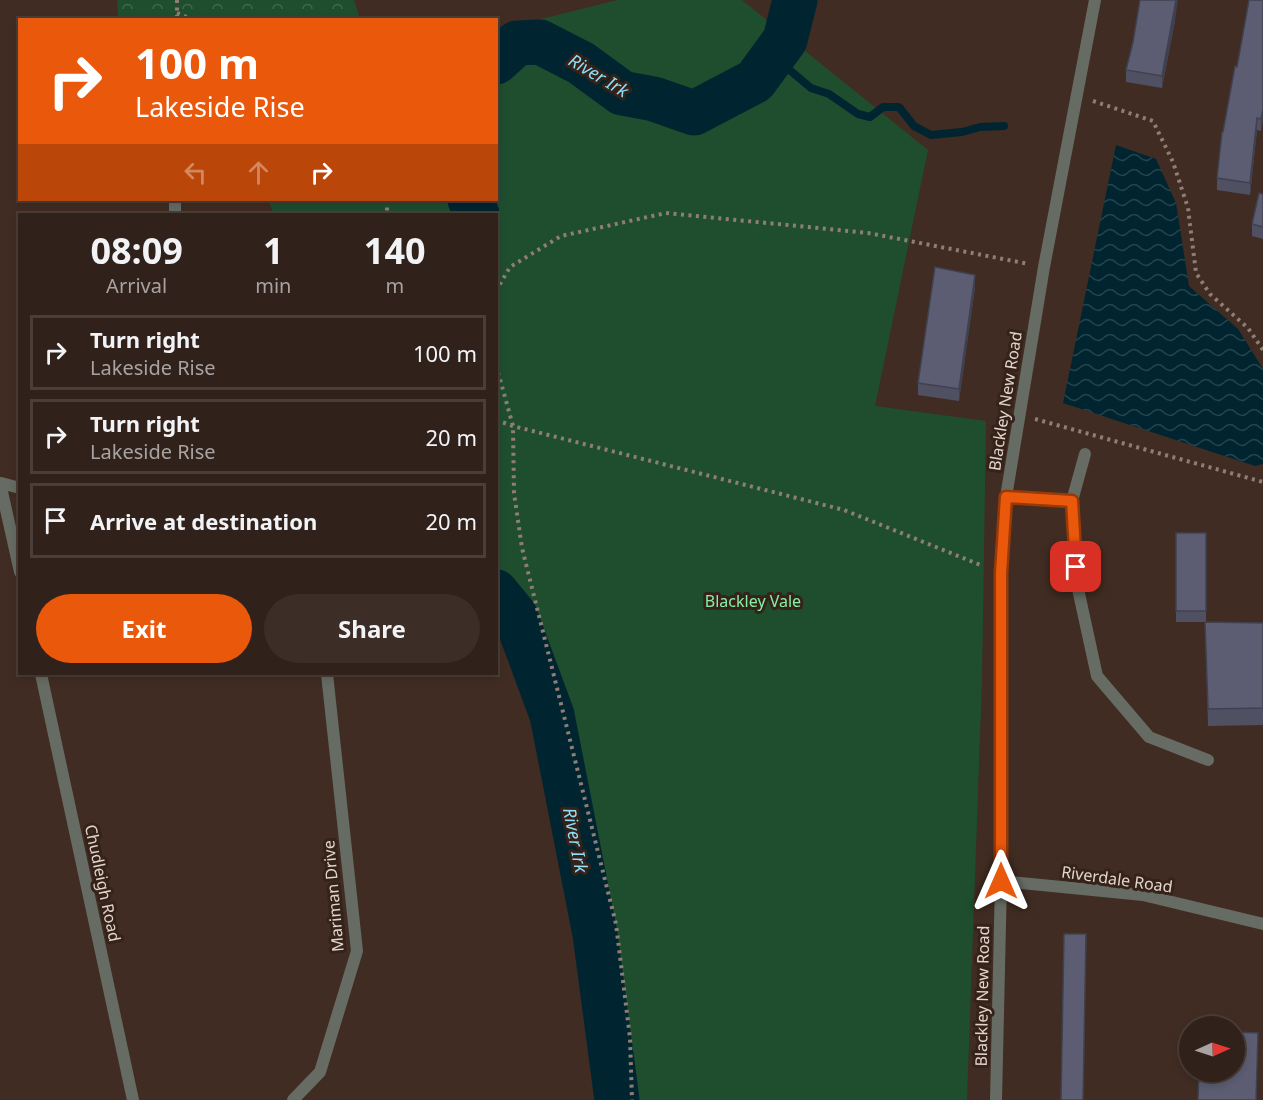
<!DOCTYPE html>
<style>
:root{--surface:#30211a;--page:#3c2e27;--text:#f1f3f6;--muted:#a8a3a2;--line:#4b3e39;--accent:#ea580c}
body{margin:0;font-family:"Noto Sans",sans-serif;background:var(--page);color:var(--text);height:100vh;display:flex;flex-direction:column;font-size:22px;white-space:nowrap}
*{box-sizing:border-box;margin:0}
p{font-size:20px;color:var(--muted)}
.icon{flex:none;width:33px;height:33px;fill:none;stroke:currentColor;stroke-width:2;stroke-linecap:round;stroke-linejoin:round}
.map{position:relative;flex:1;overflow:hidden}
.details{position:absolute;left:18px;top:213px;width:480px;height:462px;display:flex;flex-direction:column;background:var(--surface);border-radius:0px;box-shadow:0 3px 9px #0003,0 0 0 2px var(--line)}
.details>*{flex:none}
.guide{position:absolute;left:18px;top:18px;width:480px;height:183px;border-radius:0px;box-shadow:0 3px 9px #0003,0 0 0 2px var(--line);background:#ea580c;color:#fff;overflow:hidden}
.needle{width:39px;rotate:87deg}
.buttons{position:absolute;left:1179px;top:1016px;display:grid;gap:12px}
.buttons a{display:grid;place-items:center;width:66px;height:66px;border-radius:50%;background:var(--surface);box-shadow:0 3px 9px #0003,0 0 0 2px var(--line);font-size:30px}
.pin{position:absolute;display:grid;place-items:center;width:51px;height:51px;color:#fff;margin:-26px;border-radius:12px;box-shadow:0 3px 9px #0006}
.me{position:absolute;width:66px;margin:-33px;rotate:0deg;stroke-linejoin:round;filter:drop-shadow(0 0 4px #0008)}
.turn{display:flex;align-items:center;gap:21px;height:126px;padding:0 18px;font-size:27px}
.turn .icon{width:78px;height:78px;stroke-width:2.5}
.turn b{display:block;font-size:42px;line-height:51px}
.lanes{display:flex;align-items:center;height:57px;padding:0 18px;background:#0003;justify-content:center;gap:30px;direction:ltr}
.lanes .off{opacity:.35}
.eta{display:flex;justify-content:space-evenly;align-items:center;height:102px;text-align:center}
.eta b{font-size:36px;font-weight:700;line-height:42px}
.cta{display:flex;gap:12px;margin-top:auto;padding:12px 18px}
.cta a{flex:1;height:69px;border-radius:36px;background:var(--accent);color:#fff;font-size:24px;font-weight:700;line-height:69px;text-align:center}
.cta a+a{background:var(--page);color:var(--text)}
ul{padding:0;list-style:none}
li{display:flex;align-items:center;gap:18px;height:75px;margin:0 12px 9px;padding:0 6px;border:3px solid var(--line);border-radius:0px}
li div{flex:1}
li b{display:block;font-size:22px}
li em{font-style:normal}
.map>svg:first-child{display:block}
</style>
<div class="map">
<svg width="1263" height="1100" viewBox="0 0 1263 1100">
<defs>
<pattern id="forest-crowns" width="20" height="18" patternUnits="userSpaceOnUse" patternTransform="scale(1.5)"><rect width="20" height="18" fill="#1f4e2f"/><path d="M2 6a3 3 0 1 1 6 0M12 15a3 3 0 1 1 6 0" fill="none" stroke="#3f674c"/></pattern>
<pattern id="water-waves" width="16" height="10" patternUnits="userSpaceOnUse" patternTransform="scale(1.5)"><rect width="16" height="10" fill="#002530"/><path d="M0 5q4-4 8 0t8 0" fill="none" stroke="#25444d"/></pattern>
</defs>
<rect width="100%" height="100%" fill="#402c22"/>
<!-- green -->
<path fill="#1f4e2f" d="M618,0H742L928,150L875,406L986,421L982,681L967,1100H623L590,893L517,606L497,588L496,214H274L268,200H496L497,30Z"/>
<!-- forest -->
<path fill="url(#forest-crowns)" d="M117,0H354L360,19H118Z"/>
<!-- water -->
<path fill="url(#water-waves)" d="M1116,145L1156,159L1176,203L1189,286L1238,329L1263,369V464L1255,466L1063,403Z"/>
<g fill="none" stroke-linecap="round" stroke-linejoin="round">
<!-- stream -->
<path stroke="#002530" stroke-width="8" d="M773,56L811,88L829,94L858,114L870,117L883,107H899L914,126L931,135L962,132L980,127L1004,126"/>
<!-- river -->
<path stroke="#002530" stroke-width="45" d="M496,62L517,43L540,42L581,63L622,93L654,99L694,113L755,81L785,40L795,0
M470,200L477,214
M496,592L515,615L552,715L595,934L617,1100"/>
<!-- path -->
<path stroke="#8e7e75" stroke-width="4" stroke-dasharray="3 4.5" stroke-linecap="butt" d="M177,0V20
M177,13L194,20
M1093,101L1153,121L1173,162L1188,208L1196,273L1210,294L1248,328L1263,350
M387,200V214
M496,291L510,267L561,236L666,213L868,233L1029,264
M496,365L513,426L514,493L522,548L616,924L630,1038L632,1100
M1035,419L1263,482
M496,420L513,426L844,510L983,566"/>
<!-- service -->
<path stroke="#666c63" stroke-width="12" d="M1072,501L1085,454"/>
<!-- minor -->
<path stroke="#666c63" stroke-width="12" d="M175,200V214
M0,483L20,572
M1,483L20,488
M1006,497L1072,501L1078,589L1097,676L1149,737L1208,760
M41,674L133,1100
M1001,881L1143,895L1263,924
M293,1100L320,1072L357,951L327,674"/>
<!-- tertiary -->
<path stroke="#666c63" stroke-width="12" d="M996,1100L1001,881V573L1006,497L1044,267L1095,0"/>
</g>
<!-- wall -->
<path fill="#4f5062" d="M1263,0L1261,131L1257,130L1250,195L1217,190V178L1237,67Z
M1175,21L1162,88L1126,82V70Z
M1263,194V239L1252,236V224Z
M975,287L959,401L918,395V383Z
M1176,533H1206V622H1176Z
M1205,622L1263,623V725L1208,726Z"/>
<!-- shaded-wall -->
<path fill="#404150" d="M1176,0H1178L1175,21L1162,88V76Z
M1263,109V121L1261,131V119Z
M1257,118V130L1250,195V183Z
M975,275V287L959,401V389Z"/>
<!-- building -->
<path fill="#5c5d72" stroke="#404150" stroke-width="1.5" d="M1140,0H1176L1162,76L1126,70L1133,42Z
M1249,0H1263V109L1261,119L1257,118L1250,183L1217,178L1222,132H1223L1235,66L1237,67Z
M1259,193L1263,194V227L1252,224Z
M935,267L975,275L959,389L918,383Z
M1176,533H1206V611H1176Z
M1205,622L1263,623V708L1208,709Z
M1064,934H1086L1083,1100H1061Z
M1234,1032L1258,1033L1256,1100H1198L1199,1071H1234Z"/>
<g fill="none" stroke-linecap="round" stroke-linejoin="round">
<defs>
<path id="route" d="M1001,881V573L1006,497L1072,501L1076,567"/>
</defs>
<!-- route casing -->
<use href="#route" stroke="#983908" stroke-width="15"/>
<!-- route -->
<use href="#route" stroke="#ea580c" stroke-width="10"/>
</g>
<g text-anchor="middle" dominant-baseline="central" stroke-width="6" stroke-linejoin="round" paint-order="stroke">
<!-- street labels -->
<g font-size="16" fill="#e2d5ce" stroke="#352219">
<text transform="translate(1005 401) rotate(-81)">Blackley New Road</text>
<text transform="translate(1117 879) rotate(8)">Riverdale Road</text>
<text transform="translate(103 883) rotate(78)">Chudleigh Road</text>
<text transform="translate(333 896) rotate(-95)">Mariman Drive</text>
<text transform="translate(982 996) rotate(-89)">Blackley New Road</text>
</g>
<!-- park labels -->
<g font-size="16" fill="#84f0a5" stroke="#352219">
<text x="753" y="601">Blackley Vale</text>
</g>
<!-- water labels -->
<g font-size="18" font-style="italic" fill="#8fdefa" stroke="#352219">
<text transform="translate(599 75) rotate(31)">River Irk</text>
<text transform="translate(576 840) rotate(79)">River Irk</text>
</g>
</g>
</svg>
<div class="buttons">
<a><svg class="needle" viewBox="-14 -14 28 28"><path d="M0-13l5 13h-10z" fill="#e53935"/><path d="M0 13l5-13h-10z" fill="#a8a3a2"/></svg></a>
</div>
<div class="pin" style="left:1076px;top:567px;background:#d93025"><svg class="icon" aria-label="arrive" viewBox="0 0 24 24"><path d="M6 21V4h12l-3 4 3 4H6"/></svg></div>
<svg class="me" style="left:1001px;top:881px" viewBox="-20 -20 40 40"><path d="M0-17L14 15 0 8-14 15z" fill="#ea580c" stroke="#fff" stroke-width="4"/></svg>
<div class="guide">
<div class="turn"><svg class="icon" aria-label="right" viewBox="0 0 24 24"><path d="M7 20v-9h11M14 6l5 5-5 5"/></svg><div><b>100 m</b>Lakeside Rise</div></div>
<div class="lanes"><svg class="icon off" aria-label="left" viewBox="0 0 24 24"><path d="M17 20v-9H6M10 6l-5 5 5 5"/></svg><svg class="icon off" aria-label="ahead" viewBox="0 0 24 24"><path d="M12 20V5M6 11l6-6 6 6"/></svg><svg class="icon" aria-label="right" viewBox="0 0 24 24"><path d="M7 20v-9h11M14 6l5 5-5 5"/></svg></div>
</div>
<section class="details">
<div class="eta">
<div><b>08:09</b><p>Arrival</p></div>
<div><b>1</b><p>min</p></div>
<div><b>140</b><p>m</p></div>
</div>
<ul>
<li><svg class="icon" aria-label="right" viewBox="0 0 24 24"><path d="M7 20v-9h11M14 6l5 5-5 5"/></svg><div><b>Turn right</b><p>Lakeside Rise</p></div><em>100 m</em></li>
<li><svg class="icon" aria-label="right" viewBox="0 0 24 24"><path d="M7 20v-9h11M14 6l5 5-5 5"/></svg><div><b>Turn right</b><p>Lakeside Rise</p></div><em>20 m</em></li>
<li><svg class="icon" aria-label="arrive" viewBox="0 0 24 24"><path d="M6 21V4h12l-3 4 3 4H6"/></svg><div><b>Arrive at destination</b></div><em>20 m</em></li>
</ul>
<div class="cta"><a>Exit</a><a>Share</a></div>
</section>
</div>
